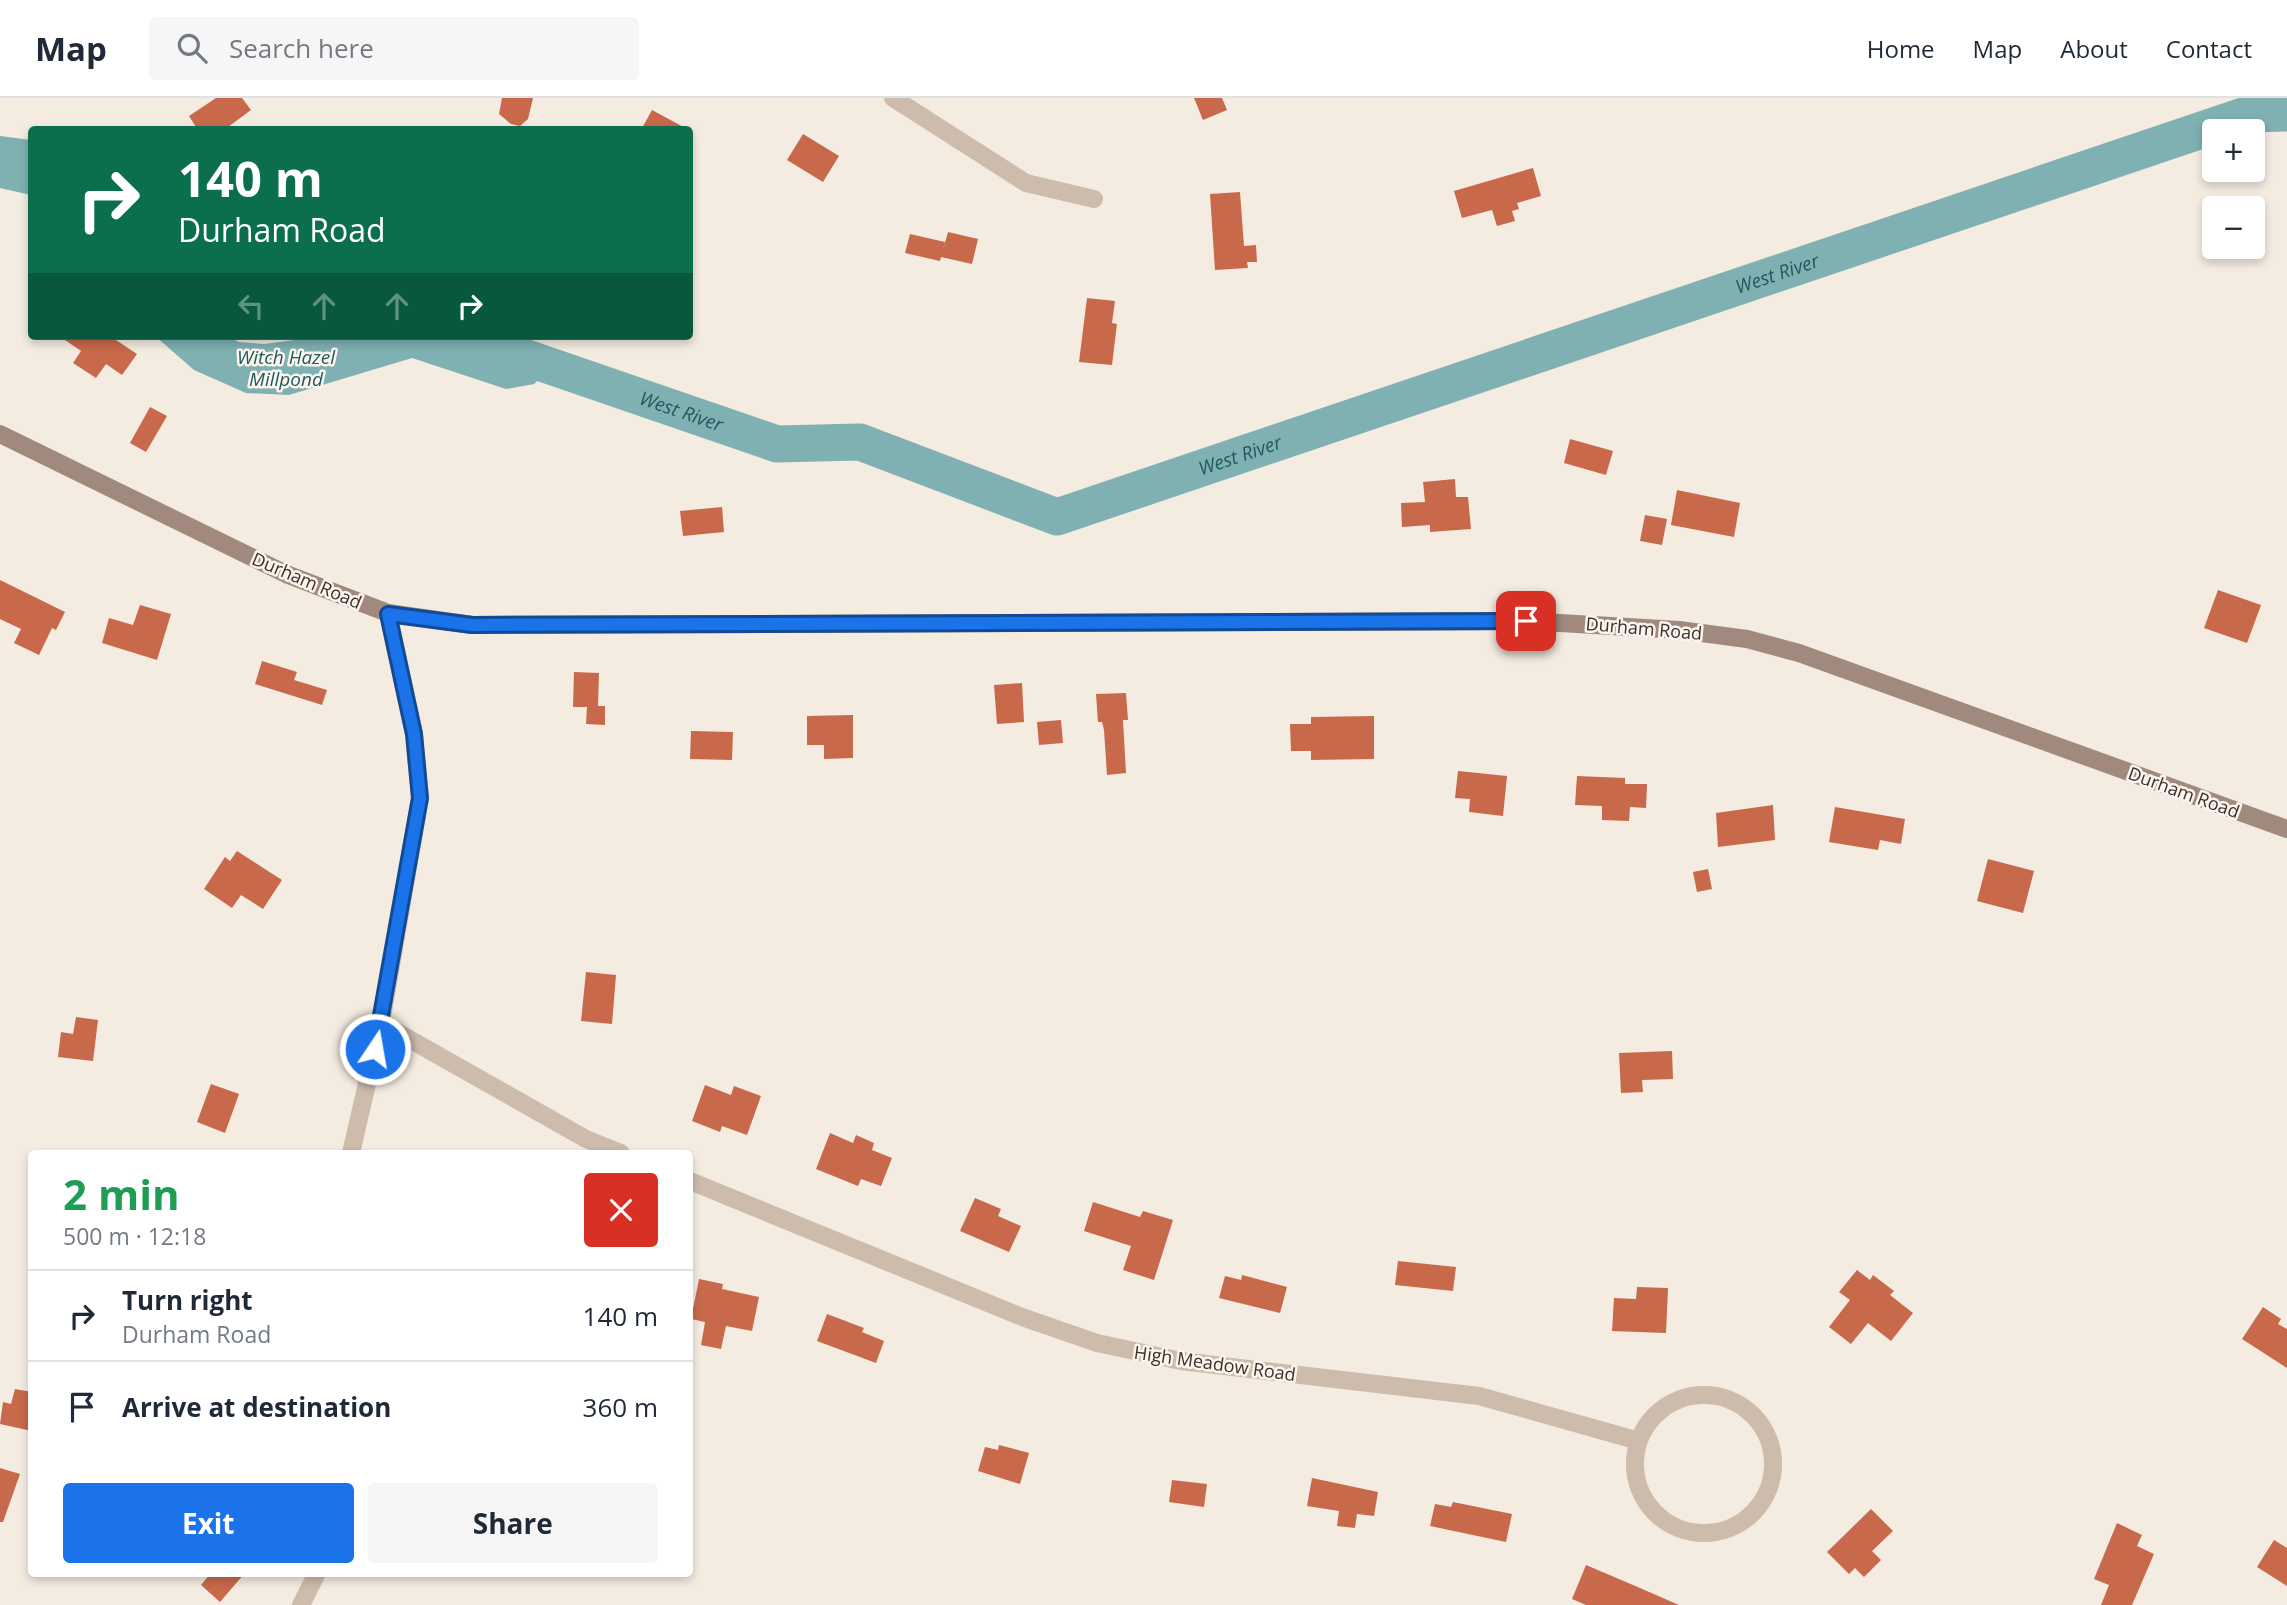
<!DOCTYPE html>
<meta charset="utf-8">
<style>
:root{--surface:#fff;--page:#f6f6f7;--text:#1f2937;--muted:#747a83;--line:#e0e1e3;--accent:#1a73e8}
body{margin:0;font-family:"Open Sans",sans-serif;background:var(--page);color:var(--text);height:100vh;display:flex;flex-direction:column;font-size:26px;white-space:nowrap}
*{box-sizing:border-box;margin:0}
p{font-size:23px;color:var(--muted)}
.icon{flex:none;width:38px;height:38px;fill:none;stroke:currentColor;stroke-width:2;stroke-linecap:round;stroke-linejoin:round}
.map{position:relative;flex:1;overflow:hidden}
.drawer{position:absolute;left:28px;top:1052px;width:665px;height:427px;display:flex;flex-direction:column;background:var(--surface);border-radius:7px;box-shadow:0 4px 10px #0003}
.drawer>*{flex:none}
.hud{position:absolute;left:28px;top:28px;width:665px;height:214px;border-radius:7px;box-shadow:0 4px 10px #0003;background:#0b6e4f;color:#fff;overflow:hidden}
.fabs{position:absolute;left:2202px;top:21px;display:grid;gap:14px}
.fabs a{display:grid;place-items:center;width:63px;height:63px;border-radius:7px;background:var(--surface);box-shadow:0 4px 10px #0003;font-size:35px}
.pin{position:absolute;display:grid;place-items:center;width:60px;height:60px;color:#fff;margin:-30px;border-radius:14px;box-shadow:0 4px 10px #0006}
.me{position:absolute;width:77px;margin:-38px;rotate:12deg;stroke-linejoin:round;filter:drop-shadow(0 0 5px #0008)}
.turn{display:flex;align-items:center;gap:24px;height:147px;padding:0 35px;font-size:32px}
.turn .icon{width:91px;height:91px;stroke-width:2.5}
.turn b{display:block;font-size:49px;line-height:60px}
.lanes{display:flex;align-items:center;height:66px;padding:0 35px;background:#0003;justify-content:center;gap:35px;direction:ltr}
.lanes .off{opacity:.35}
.round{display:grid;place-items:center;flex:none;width:74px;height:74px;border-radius:7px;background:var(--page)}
.headline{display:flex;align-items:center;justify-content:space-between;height:119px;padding:0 35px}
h1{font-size:42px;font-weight:700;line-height:52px;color:#1e9e55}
.button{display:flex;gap:14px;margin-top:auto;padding:14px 35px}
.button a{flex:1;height:80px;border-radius:7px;background:var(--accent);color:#fff;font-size:28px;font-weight:700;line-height:80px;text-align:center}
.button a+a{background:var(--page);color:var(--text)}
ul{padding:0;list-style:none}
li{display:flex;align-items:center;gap:21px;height:91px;padding:0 35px;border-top:2px solid var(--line)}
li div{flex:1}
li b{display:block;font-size:26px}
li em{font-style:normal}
header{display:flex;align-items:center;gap:42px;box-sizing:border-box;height:98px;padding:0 35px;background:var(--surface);border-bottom:2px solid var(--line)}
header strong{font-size:33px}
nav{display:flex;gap:38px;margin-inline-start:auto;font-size:24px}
.search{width:490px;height:63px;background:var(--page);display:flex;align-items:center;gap:18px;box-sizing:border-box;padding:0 24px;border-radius:7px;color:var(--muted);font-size:26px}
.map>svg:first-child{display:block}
</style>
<header>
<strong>Map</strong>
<div class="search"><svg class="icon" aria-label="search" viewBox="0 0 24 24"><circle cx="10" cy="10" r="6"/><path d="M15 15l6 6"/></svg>Search here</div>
<nav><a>Home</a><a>Map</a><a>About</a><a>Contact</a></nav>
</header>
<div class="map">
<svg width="2287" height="1507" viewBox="0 0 2287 1507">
<rect width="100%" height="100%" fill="#f4ebe1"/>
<!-- water -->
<path fill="#7fb0b2" d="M0,38L31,42V97L0,90Z
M155,238H227L239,244L264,246L325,238H507L537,251L545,262V276L534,286L506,291L412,260L289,297L246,295L194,272Z"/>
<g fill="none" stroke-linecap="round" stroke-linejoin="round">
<!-- river -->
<path stroke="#7fb0b2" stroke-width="37" id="s1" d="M498,250L777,346L860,344L1057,419L2249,16L2287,15"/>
</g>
<!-- building -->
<path fill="#c8694b" d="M216,0H242L251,12L224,32H198L189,18Z
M502,0H533L528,21L520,28L511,26L499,16Z
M1194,0H1222L1227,12L1203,22Z
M652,12L689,32H641Z
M803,36L839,58L823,84L787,62Z
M1533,70L1541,98L1517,105L1519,111L1512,113L1515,123L1497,128L1492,112L1462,120L1454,93Z
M1240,94L1244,148L1256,147L1257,164H1247L1248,170L1215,172L1210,96Z
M948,134L978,141L972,166L941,159Z
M910,136L945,144L940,163L905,155Z
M1087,200L1115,203L1112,225L1117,226L1112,267L1079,264Z
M59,238H110L137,256L122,277L106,266L96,280L73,265L81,253Z
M150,309L167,318L146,354L130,345Z
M1570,341L1613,353L1606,377L1564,365Z
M1455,381L1456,399H1468L1471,431L1430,434V427L1402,429L1401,405L1425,404L1423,384Z
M1677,392L1740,405L1734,439L1671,427Z
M722,409L724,434L683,438L680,413Z
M1645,417L1667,421L1662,447L1640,443Z
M0,482L65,514L56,532L52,530L39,557L14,545L21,531L0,521Z
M2218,492L2261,507L2247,545L2204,530Z
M140,507L171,516L157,562L102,545L109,520L133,527Z
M262,563L297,574L294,582L327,592L322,607L255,586Z
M574,574L599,575L598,608H605V627L586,626L587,609H573Z
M1022,585L1024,624L997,626L994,587Z
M1126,595L1128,622H1123L1126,675L1107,677L1104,632L1102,624H1098L1096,596Z
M853,617V660L824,661V647H807V618Z
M1374,618V661L1311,662V653H1291L1290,626H1311V619Z
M1061,622L1063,645L1039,647L1037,624Z
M691,633L733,634L732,662L690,661Z
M1458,673L1507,678L1503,718L1469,714L1470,701L1455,700Z
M1577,678L1625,680V686H1647L1646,710L1630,709L1629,723L1602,722V708L1575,707Z
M1773,707L1775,742L1718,749L1716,715Z
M1835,709L1905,721L1901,746L1880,742L1878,752L1829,744Z
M237,753L282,782L263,811L241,797L232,810L204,791L225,759L230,763Z
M1988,761L2034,773L2023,815L1977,803Z
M1708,771L1712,791L1697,794L1693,774Z
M586,874L616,877L612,926L581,923Z
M76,919L98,922L93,963L58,959L61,934L73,936Z
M1672,953L1673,981L1642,982L1643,994L1621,995L1619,955Z
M211,986L239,996L225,1035L197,1024Z
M705,987L731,997L734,988L761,998L747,1037L722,1028L720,1034L692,1023Z
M830,1035L853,1045L856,1037L874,1045L872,1052L892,1060L881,1088L861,1081L858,1088L816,1071Z
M975,1100L1001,1111L998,1118L1021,1128L1009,1154L960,1133Z
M1093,1104L1140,1119L1143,1113L1173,1122L1154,1182L1123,1172L1131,1148L1084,1133Z
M1398,1163L1456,1169L1453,1193L1395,1187Z
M1857,1172L1870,1182L1873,1177L1894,1193L1890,1197L1913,1215L1891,1243L1868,1225L1851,1246L1829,1229L1850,1202L1839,1194Z
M1242,1177L1287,1189L1280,1215L1219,1200L1225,1178L1241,1182Z
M699,1181L723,1186L722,1191L759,1199L752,1233L726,1228L721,1251L701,1247L705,1224L691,1221Z
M1637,1189L1668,1190L1666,1235L1612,1233L1614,1200L1636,1201Z
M2263,1209L2281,1221L2278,1226L2287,1231V1270L2242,1241Z
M827,1216L864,1230L862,1234L884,1243L876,1265L817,1243Z
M15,1291L32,1294V1333L0,1326L3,1304L11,1306Z
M999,1347L1029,1355L1020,1386L978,1373L985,1349L998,1352Z
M0,1370L20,1376L3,1424H0Z
M1312,1380L1378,1394L1374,1418L1357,1416L1355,1430L1337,1428L1339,1413L1307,1408Z
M1172,1382L1207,1386L1204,1409L1169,1404Z
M1453,1404L1512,1416L1506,1444L1430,1428L1435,1406L1451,1409Z
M1871,1411L1893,1433L1872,1453L1881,1462L1864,1479L1855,1470L1849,1476L1827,1454Z
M2117,1425L2142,1437L2137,1448L2154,1456L2132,1507H2101L2109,1487L2094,1481Z
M2274,1442L2287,1450V1488L2257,1469Z
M1586,1467L1633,1487L1679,1507H1586L1572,1501Z
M211,1475H245L220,1504L201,1487Z"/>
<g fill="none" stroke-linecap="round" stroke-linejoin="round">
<!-- street -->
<path stroke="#cdbbac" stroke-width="18" d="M893,0L1026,85L1094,101
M381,925L586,1041L621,1055
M351,1055L381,925L420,700L414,636L388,515
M690,1083L1022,1219L1097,1245L1181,1263L1479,1298L1639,1343
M1635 1366a69 69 0 1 1 138 0a69 69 0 1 1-138 0Z
M301,1507L317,1475"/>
<!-- secondary -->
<path stroke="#a18a7d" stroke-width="18" d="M0,336L286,476L388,515L472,527L1526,523L1679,532L1747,541L1799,555L2287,731"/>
</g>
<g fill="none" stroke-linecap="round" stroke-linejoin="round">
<defs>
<path id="route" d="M375,951L420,700L414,636L388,516L472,527L1526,523"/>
</defs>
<!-- route casing -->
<use href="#route" stroke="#114b97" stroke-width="18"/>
<!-- route -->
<use href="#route" stroke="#1a73e8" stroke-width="12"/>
</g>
<g text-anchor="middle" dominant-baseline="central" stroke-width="5" stroke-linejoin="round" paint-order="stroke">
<!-- street labels -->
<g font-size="18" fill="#3b302b" stroke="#fbf5ee">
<text transform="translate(307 482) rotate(23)">Durham Road</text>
<text transform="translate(1644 530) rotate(5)">Durham Road</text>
<text transform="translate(2184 694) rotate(20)">Durham Road</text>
<text transform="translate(1215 1265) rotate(8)">High Meadow Road</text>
</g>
<!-- water labels -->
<g font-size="19" font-style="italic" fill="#1f5a5e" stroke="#fbf5ee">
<text stroke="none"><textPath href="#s1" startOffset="1349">West River</textPath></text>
<text x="286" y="259">Witch Hazel<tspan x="286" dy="22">Millpond</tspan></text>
<text stroke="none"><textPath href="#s1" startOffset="194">West River</textPath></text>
<text stroke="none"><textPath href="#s1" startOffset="782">West River</textPath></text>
</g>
</g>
</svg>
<div class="fabs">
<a>+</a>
<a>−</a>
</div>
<div class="pin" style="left:1526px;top:523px;background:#d93025"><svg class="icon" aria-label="arrive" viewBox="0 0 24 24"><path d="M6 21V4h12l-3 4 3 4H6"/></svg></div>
<svg class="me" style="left:375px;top:951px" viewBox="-20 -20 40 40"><circle r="17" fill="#1a73e8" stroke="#fff" stroke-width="3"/><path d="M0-11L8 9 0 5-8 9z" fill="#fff"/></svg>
<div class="hud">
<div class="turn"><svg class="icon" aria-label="right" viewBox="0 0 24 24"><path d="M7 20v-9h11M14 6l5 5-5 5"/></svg><div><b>140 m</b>Durham Road</div></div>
<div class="lanes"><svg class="icon off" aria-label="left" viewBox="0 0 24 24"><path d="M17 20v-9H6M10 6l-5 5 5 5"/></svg><svg class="icon off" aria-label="ahead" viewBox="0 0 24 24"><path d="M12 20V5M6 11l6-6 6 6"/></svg><svg class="icon off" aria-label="ahead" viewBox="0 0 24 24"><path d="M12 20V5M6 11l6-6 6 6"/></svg><svg class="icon" aria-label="right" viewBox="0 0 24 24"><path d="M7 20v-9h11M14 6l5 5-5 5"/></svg></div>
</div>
<section class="drawer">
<div class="headline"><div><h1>2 min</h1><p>500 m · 12:18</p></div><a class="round" style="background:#d93025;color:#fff"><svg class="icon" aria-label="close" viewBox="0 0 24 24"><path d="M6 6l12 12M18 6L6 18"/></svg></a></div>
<ul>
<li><svg class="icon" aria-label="right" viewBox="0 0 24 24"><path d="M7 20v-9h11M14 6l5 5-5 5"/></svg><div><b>Turn right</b><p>Durham Road</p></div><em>140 m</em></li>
<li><svg class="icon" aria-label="arrive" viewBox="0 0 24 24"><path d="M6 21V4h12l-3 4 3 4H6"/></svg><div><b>Arrive at destination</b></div><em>360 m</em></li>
</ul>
<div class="button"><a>Exit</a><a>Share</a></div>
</section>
</div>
